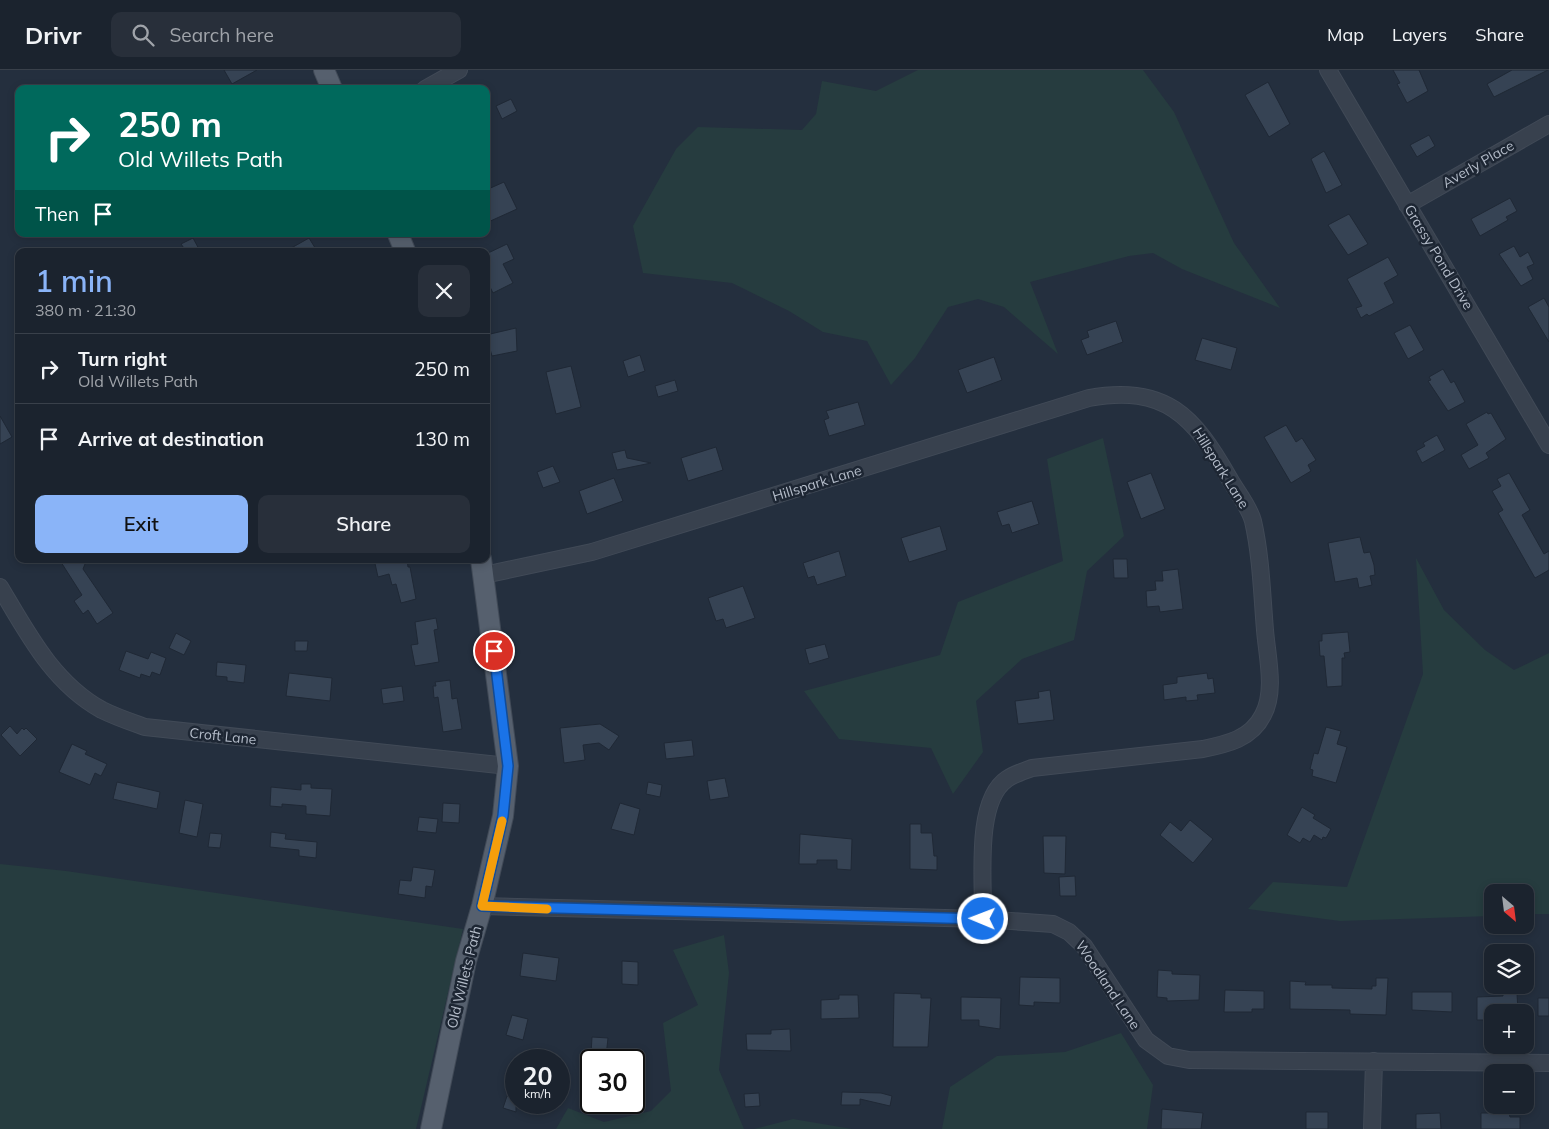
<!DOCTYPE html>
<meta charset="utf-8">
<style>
:root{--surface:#1b232e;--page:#282f3a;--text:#f1f3f6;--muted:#a0a4aa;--line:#39404a;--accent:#8ab4f8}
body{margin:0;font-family:Mulish,sans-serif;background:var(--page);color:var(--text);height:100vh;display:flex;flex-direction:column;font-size:19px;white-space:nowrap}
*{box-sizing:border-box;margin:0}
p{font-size:16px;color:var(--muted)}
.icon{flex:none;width:28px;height:28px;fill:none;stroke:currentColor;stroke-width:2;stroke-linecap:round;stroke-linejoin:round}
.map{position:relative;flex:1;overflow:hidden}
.panel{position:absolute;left:15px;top:178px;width:475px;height:315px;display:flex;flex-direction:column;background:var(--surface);border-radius:10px;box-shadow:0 2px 8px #0003,0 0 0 1px var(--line)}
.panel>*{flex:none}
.guide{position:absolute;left:15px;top:15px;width:475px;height:152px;border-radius:10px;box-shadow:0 2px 8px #0003,0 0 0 1px var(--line);background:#00695c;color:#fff;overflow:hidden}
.needle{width:32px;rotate:152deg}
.fabs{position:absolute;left:1484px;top:814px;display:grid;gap:10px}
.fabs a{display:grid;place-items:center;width:50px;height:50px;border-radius:10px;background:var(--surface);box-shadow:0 2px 8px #0003,0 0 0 1px var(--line);font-size:25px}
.speed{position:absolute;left:505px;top:979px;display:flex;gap:10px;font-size:25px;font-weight:700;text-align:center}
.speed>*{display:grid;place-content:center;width:65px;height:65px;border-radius:50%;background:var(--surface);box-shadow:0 2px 8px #0003,0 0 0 1px var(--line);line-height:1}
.speed small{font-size:12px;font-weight:400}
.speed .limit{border:2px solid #111;border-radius:8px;background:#fff;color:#111}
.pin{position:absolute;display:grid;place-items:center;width:42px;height:42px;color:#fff;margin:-21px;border:2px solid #fff;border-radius:50%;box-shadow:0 1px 5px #0007}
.me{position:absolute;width:55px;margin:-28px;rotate:271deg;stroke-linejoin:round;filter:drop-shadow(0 0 4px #0008)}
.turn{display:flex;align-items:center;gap:18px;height:105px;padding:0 20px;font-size:22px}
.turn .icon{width:65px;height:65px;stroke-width:2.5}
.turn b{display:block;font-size:35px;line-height:42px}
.then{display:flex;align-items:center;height:48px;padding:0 20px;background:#0003;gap:10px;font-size:19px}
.round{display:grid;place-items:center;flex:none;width:52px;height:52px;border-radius:10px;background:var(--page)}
.overview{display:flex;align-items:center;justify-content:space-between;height:85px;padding:0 20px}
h1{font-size:30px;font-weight:600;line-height:38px;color:var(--accent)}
.primary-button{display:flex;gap:10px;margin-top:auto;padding:10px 20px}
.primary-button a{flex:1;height:58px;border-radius:10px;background:var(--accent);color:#111;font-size:20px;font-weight:600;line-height:58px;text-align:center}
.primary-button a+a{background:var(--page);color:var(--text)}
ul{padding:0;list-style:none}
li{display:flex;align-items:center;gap:15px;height:70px;padding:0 20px;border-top:1px solid var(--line)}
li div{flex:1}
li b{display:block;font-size:19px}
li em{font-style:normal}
header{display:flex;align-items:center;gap:30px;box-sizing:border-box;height:70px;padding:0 25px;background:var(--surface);border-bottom:1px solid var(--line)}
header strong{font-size:24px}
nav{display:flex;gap:28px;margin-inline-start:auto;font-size:18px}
.search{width:350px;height:45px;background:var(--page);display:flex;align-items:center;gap:12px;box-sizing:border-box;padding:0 18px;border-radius:10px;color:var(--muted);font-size:19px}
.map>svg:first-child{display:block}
</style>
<header>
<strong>Drivr</strong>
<div class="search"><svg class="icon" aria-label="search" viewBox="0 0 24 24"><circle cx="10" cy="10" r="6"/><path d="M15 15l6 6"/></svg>Search here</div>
<nav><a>Map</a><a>Layers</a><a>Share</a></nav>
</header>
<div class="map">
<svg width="1549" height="1059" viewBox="0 0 1549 1059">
<rect width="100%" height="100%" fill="#242f3e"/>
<!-- green -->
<path fill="#263c3f" d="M918,0H1143L1174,42L1234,173L1280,238L1182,199L1153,183L1129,186L1030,212L1058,284L1004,237L978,229L948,237L915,288L891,315L867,271L823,262L789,241L732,213L643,203L633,156L676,79L698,57L802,60L816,44L822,11L876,21Z
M1103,368L1124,466L1087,501L1074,570L1022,589L976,631L983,682L953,724L931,678L839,669L804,621L940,585L958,532L1063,491L1047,389Z
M1416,488L1444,540L1485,580L1514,600L1549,583V844H1525V822H1492V846L1340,851L1248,839L1273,812L1347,817L1423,604Z
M0,794L66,801L463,859L416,1059H0Z
M724,865L729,903L719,1000L744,1059H556L568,1038L604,1052L651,1041L671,1021L663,953L698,935L673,880Z
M1121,963L1153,1015L1147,1059H942L950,1017L997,986L1065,982Z
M793,1049L852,1059H754Z"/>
<!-- building -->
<path fill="#364354" stroke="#1f2835" d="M224,0H257L232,14Z
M1393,0H1419L1428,21L1407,33L1397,14L1400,13Z
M1512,0H1548L1494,27L1487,14Z
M1268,12L1290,54L1269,67L1245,25Z
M511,29L517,41L502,49L496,36Z
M1429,65L1435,76L1417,87L1410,75Z
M1324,81L1342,115L1326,123L1311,89Z
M504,112L517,139L486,153V120Z
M1510,128L1517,141L1506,147L1508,150L1480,166L1471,149Z
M1349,144L1368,174L1348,185L1328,155Z
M193,168L200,181H186L181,174Z
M309,168L317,181H286Z
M507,174L514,189L503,194L513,213L493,223L486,209V184Z
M1514,176L1520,187L1528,182L1534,194L1527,197L1533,209L1521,216L1499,184Z
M1388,187L1398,205L1384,213L1394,233L1369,246L1367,244L1361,248L1356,238L1362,236L1347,209Z
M1544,228L1549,237V272L1528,237Z
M1116,251L1123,272L1087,285L1081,270L1089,267L1087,261Z
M1410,255L1424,280L1408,289L1394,263Z
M516,258L517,281L492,286L490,279H486V265Z
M1202,268L1237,278L1231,300L1195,290Z
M640,285L645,301L628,307L623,291Z
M994,287L1002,310L967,323L958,300Z
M571,296L581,337L556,344L546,302Z
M1443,299L1451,313L1454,311L1465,332L1448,341L1428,311L1431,310L1429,307Z
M675,310L678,321L658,327L655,316Z
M858,332L865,355L829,366L824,350L829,348L826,341Z
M1487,342L1488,344L1491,343L1506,369L1486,383L1489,388L1469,399L1461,385L1478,375L1466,354Z
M0,346L12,367L0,374Z
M1286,355L1296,372L1302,368L1316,390L1308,395L1311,401L1291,413L1264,367Z
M1437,365L1445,380L1422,393L1416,381L1425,376L1423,373Z
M716,377L723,400L688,411L681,388Z
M625,380L627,388L651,393L617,400L612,383Z
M553,396L560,412L543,418L537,402Z
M1151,403L1165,439L1141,449L1127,412Z
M1509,403L1530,440L1522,445L1544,484L1549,481V500L1535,508L1498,443L1503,440L1492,421L1501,416L1497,409Z
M614,408L623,431L587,444L579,421Z
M1032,431L1039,454L1012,463L1009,454L1002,456L997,442Z
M940,456L947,480L909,492L901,468Z
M1360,467L1364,483L1370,482L1374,495L1375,505L1370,506L1372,515L1359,518L1357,508L1335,512L1328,473Z
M839,481L846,506L817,515L814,506L808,508L803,493Z
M59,489H87L83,499L113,543L97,554L88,540L83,544L74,531L82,525Z
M374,489H407L408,497H410L416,529L401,533L396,514L392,515L389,504L378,507Z
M1113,489H1127L1128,508H1114Z
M1178,499L1183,539L1160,542L1159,536L1147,537L1146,521L1156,520L1155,511H1163L1162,501Z
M743,516L755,548L726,558L723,549L716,551L708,528Z
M436,548L438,559L434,560L439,592L415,596L411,575L418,574L415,552Z
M1348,562L1350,582L1344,583L1345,588H1342V616L1327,617L1324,586H1320L1319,571H1322V564Z
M176,563L191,571L184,585L169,578Z
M295,571H308L307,581H295Z
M825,574L829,588L809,594L805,579Z
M126,581L148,589L151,582L166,588L160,605L152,602L150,607L141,604L140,608L119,600Z
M217,592L246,595L244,613L227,611V607L216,606Z
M289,603L332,608L330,631L286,626Z
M1207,603L1208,609L1213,608L1215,623L1197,625L1198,630L1186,631V627L1164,630L1163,615L1177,613V607Z
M450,610L452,629L457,628L462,659L443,662L438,627L434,628L433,616H436L435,612Z
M402,616L404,631L383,634L381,619Z
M1050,620L1054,650L1018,654L1015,631L1039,628L1038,622Z
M600,654L619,666L609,680L599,673L583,675L585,690L564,693L560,658Z
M10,656L17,664L22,658L24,660L26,658L37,669L20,686L1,665Z
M1326,657L1341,661L1337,674L1347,677L1336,713L1312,706L1313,700L1310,699L1314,683L1318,684Z
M692,670L694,686L666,689L664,673Z
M72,674L87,681L85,684L107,694L101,706L95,703L90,715L59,702Z
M725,708L729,727L710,730L707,711Z
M117,712L160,722L157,739L113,729Z
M648,712L662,715L660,727L646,724Z
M301,714H311V718L332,719L330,746L306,744V736L282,734V737L270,736L271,717L301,720Z
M185,730L203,734L197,767L179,763Z
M443,733L460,734L459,753L442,752Z
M620,733L640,739L634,765L611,759Z
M1302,737L1315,745L1313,748L1331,759L1326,768L1323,767L1322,770L1314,765L1310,772L1303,768L1300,773L1287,765Z
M419,747L438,749L436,763L417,761Z
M1190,750L1213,769L1193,793L1160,765L1170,752L1181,761Z
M910,754H921V763H932L934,786H937V800L910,799Z
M271,762L286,764L285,769L317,772L316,788L299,786V780L270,777Z
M210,763L222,764L220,778L208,777Z
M800,764L852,769L851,800L837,799V790H817V794H799Z
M1043,766H1066L1065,804L1044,803Z
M413,797L435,800L432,817L426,816L425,828L398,824L400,810L411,811Z
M1075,806L1076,826H1060L1059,807Z
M523,883L559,888L556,911L520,906Z
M622,891L638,892V915L622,914Z
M1158,900L1172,901V904L1200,905L1199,930L1167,931V928L1157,927Z
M1020,907L1060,908V933L1034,932V936L1019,935Z
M1376,908H1388L1386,945L1350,944V940L1290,939V911L1306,912L1305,915H1332V918L1372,919V916H1376Z
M1225,920L1264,921V939H1252V942H1224Z
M1412,922H1452V942L1412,940Z
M894,923L921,924V928H931L928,977H893Z
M1503,923H1517L1518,942H1492V950H1477V927L1503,926Z
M839,925H858L859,948L821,949V930L839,929Z
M961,927L1001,928L1000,959L979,956V950H961Z
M1538,928H1549V946H1538Z
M512,945L528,949L523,970L506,965Z
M790,959L791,981L747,980L746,964H771V960Z
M592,967L608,968L606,986L591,984Z
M842,1022L881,1023L892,1026L890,1036L860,1029V1035H841Z
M759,1023L760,1036L745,1037L744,1024Z
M507,1026L516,1028V1042L503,1038Z
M1162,1039L1203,1043L1201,1059H1161Z
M1306,1042H1328V1059H1306Z
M1440,1043L1441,1059H1416V1044Z
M1481,1043H1509L1510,1047H1520V1059H1481Z"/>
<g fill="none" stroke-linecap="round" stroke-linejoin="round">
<defs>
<path id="minor" d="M1328,0L1549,375
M425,19L459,0
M1407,135L1549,54
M484,505L592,482L1089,328C1165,314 1194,346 1229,408C1236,421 1249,436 1253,451C1261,486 1262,524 1265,560C1267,586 1276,621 1263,645C1251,669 1227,674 1203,679L1032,698C1024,701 1014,704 1007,709C974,731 984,813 983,849
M0,517C28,564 53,613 102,640C116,647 131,652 145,657L508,696
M482,836L983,849L1053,854L1069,862L1084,876L1146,970L1168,986L1189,990L1549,993
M1372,1059L1374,991"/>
<path id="major" d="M324,0L332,19
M398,164L405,181
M431,1059L466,891L482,836L503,746L508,696L481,489"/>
</defs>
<!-- minor casing -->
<use href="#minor" stroke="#414a57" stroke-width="18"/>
<!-- major casing -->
<use href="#major" stroke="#414a57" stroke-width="22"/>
<!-- minor -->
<use href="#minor" stroke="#38414e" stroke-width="16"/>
<!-- major -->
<use href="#major" stroke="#56606e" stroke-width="20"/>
</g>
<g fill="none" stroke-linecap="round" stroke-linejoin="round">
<defs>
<path id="route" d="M494,581L508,696L503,746L482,836L983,849"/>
</defs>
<!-- route casing -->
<use href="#route" stroke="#114b97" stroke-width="12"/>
<!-- route -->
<use href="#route" stroke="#1a73e8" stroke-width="9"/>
<!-- slow -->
<path stroke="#f59e0b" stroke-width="9" d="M502,751L482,836L547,839"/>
</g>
<g text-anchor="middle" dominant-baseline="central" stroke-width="5" stroke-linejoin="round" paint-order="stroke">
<!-- street labels -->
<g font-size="14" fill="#b4bcc9" stroke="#1d2633">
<text transform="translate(1478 94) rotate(-30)">Averly Place</text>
<text transform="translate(1439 187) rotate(59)">Grassy Pond Drive</text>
<text transform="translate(1221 398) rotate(58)">Hillspark Lane</text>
<text transform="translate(817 413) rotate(-17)">Hillspark Lane</text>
<text transform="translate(223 666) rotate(6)">Croft Lane</text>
<text transform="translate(464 907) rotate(-76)">Old Willets Path</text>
<text transform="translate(1108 915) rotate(56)">Woodland Lane</text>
</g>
</g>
</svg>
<div class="fabs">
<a><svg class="needle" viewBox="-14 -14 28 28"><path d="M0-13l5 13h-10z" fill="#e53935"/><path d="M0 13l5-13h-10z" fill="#a0a4aa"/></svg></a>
<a><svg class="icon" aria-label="layers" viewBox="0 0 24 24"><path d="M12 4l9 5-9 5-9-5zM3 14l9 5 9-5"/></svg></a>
<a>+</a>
<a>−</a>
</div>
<div class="speed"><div>20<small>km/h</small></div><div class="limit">30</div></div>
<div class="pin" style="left:494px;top:581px;background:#d93025"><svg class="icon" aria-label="arrive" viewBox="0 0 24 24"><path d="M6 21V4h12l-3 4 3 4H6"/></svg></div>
<svg class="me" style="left:983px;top:849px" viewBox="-20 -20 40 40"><circle r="17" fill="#1a73e8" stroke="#fff" stroke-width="3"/><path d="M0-11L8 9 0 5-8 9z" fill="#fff"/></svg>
<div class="guide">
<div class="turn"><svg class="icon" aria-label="right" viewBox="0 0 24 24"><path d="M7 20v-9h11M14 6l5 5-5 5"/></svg><div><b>250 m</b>Old Willets Path</div></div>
<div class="then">Then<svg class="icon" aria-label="arrive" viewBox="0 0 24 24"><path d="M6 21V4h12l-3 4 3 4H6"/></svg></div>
</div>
<section class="panel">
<div class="overview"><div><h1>1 min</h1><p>380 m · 21:30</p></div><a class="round"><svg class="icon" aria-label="close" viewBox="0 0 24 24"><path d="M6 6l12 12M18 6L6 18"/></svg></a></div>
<ul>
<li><svg class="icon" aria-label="right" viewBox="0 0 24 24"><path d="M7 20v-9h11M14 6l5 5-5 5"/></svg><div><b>Turn right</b><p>Old Willets Path</p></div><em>250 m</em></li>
<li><svg class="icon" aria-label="arrive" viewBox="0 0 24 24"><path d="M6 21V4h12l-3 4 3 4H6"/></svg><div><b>Arrive at destination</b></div><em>130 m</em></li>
</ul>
<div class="primary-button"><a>Exit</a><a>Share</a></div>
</section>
</div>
